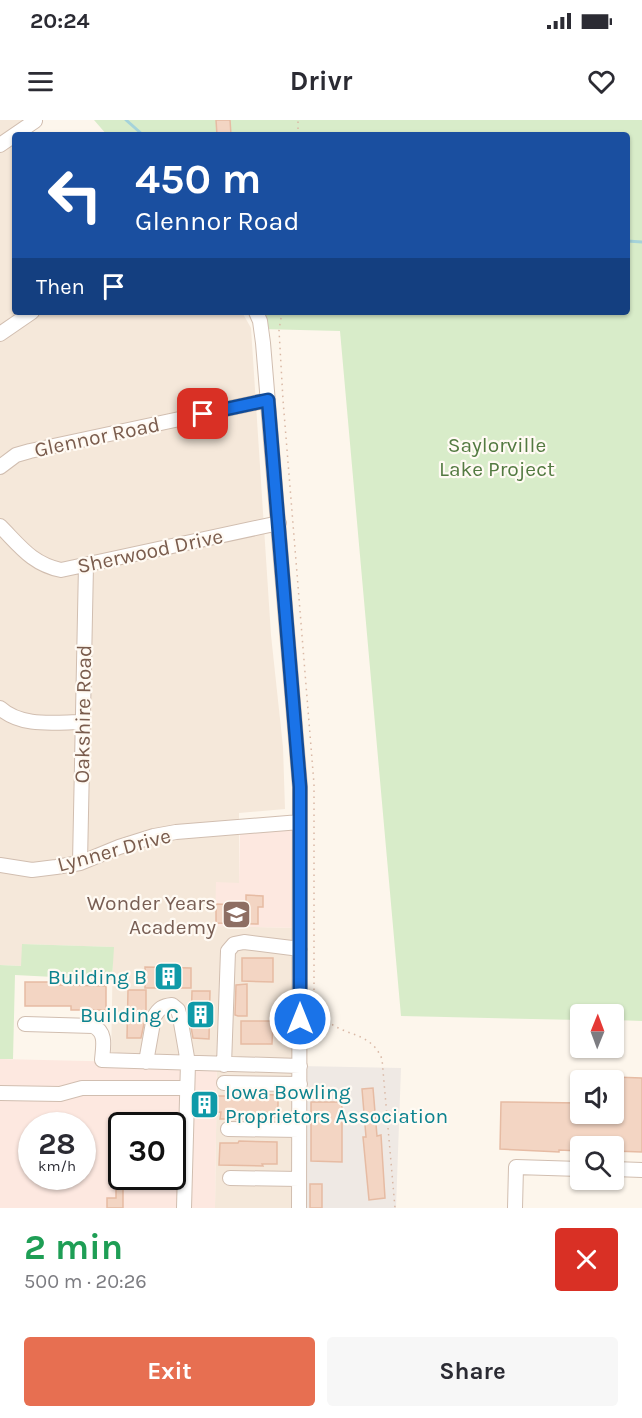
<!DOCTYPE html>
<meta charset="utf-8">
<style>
:root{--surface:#fff;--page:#f7f7f7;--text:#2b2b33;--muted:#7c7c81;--accent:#e76f51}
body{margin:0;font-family:Karla,sans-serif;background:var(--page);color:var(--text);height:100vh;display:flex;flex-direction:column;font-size:22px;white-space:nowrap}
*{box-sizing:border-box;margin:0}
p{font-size:20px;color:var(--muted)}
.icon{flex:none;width:33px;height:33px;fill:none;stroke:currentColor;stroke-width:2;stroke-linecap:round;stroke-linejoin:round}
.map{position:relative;height:1088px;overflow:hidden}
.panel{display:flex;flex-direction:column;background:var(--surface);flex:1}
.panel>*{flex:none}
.banner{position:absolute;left:12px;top:12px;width:618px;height:183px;border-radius:6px;box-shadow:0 2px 4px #0004;background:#1a4fa0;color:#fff;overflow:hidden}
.needle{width:39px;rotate:1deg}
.tools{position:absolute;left:570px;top:884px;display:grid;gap:12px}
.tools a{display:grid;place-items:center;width:54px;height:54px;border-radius:6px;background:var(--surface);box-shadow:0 2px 4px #0004;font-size:30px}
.speed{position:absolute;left:18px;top:992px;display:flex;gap:12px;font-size:30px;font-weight:700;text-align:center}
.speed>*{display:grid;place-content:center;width:78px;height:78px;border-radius:50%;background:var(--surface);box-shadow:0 2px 4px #0004;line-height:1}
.speed small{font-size:15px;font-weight:400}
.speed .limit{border:3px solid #111;border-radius:9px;background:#fff;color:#111}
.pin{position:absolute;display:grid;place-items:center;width:51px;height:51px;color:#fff;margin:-26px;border-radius:12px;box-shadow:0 3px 9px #0006}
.me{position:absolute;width:66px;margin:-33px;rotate:0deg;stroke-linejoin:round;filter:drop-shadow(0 0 4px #0008)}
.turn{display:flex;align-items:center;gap:21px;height:126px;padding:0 24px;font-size:27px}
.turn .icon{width:78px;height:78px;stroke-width:2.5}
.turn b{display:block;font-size:42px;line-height:51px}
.then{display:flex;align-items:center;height:57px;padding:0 24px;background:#0003;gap:12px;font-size:22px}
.round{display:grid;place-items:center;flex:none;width:63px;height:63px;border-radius:6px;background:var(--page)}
.summary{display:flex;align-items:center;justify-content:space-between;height:102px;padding:0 24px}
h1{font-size:36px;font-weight:700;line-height:45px;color:#1e9e55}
.cta{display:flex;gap:12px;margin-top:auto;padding:12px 24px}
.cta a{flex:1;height:69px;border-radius:6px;background:var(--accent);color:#fff;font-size:24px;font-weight:700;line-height:69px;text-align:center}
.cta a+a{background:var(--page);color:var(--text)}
.status{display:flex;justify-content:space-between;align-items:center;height:42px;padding:0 30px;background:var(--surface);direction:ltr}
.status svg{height:16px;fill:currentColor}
header{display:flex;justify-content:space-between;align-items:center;height:78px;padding:0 24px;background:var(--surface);font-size:27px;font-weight:700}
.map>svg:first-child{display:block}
</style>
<div class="status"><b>20:24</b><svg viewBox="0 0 49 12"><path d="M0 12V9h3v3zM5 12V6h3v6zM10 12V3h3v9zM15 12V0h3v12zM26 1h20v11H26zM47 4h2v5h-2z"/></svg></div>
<header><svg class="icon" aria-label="menu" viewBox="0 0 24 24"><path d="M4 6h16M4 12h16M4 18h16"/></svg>Drivr<svg class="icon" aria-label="heart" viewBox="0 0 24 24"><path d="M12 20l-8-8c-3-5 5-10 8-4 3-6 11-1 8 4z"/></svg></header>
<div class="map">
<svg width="642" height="1088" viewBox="0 0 642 1088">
<rect width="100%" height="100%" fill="#fdf6ec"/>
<!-- residential -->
<path fill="#f5e8da" d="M0,0H30V15H15V192H242L251,208L271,515L283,627L285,689L239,693V763L215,806L300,808L299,1088H215L217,944L111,941L113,827L22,824V846L0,845Z"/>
<!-- commercial -->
<path fill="#fde8e0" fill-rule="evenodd" d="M300,702V808L215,806L216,762L239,763L240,707Z
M0,939L217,944L215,1088H0ZM32,1005H82V1056H32ZM122,1005H172V1056H122Z"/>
<!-- industrial -->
<path fill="#efe9e4" d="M300,946L401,948L396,1088H299Z"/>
<!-- green -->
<path fill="#d8ecc9" d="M94,0H642V901L614,900V894H580V900L401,896L340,211L261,209L256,192H627V15H107Z
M22,824L114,827L112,860L15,855L13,939H0V845L21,846Z"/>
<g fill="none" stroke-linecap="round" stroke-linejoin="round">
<!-- stream -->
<path stroke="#a5d3da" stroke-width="3" d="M126,0L143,15
M627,121L642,122"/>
</g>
<!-- building -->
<path fill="#f3d5c3" stroke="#e6bba3" stroke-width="1.5" d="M216,0H230L231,15H217Z
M246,775L263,776V787H258V804L216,803V784L246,785Z
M242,838H273V862L242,861Z
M145,847L191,848V868H145Z
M25,862H60V865L106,866V890H71V886H25Z
M247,864V896H238L235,895L236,865Z
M128,870H146V894L141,918H127Z
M192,871H210L209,919L193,918L191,907Z
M241,901H273L272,924H241Z
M614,957L642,958V1032L614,1031V1026H580V1031L559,1030V1032L500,1029L501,982L580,983V993H614Z
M373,968L377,1016L381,1015L385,1078L369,1080L363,1017H366L362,969Z
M240,974L278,975V997H264V999H220L221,992L196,993V976H240Z
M311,982H342V1042L311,1041Z
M239,1021L277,1022V1044H262L263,1046L219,1045L220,1023H238Z
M116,1056H127V1067H123V1088H107V1078H116Z
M310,1064H322V1088H310Z"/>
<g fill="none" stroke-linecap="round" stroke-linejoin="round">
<defs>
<path id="minor" d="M0,25L35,1
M256,192L260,201L263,223L300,667L299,1088
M0,214L32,192
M0,347L16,335L30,331L268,280
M0,406C20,426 32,444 61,450L279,403
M0,588C22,608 56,602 83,602
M80,743L86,445
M0,745L32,750L56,747L80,743L119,727L154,716L176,712L300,702
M25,904L93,906C107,912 103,927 102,940L300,946
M146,942L154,897C159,888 163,886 172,885L178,890L180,897L188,943L184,1088
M224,945L228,831L234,824L244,822L300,829
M224,963L300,964
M0,973L60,974L82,968H187
M228,1009L299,1010
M614,1049L642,1050
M230,1058L299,1059
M515,1088L516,1047L580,1049"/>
</defs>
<!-- minor casing -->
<use href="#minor" stroke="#d1beb0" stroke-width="16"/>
<!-- path -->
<path stroke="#d9b8a5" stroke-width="1.5" stroke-dasharray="1.5 4.5" stroke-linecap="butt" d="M298,15V0
M282,192L279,210L283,280L314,664V875C325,924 367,902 382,939L395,1088"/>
<!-- minor -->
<use href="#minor" stroke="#fff" stroke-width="14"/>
</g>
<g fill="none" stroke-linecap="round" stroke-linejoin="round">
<defs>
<path id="route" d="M203,294L268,280L300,667V899"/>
</defs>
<!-- route casing -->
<use href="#route" stroke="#114b97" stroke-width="15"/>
<!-- route -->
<use href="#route" stroke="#1a73e8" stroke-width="10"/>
</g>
<!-- icons -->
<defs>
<symbol id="school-square" viewBox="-11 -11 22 22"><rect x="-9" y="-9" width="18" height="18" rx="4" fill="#8d6e63" stroke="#fffaf3"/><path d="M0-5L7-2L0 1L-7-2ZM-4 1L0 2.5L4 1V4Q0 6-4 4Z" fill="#fff"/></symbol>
<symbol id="building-square" viewBox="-11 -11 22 22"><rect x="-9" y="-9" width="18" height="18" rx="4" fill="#0f9aa8" stroke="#fffaf3"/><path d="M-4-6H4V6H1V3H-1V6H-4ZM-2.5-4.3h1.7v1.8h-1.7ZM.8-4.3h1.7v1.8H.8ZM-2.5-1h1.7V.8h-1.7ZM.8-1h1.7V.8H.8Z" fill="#fff"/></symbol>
</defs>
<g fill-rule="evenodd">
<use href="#school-square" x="220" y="778" width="33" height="33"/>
<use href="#building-square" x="152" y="840" width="33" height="33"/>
<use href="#building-square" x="184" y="878" width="33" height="33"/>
<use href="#building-square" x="188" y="968" width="33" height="33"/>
</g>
<g text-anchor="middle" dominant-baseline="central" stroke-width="4.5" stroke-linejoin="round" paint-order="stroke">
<!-- street labels -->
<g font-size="21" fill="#7a5c4d" stroke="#fffaf3">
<text transform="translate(97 317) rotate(-12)">Glennor Road</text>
<text transform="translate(150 431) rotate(-12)">Sherwood Drive</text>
<text transform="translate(83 594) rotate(-89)">Oakshire Road</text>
<text transform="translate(114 730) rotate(-15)">Lynner Drive</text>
</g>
<!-- park labels -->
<g font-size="21" fill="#537a41" stroke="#fffaf3">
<text x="497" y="325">Saylorville<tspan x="497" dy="24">Lake Project</tspan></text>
</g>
<!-- education labels -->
<g font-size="21" fill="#785e54" stroke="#fffaf3" text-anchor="end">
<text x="216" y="783">Wonder Years<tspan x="216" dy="24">Academy</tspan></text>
</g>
<!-- culture labels -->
<g font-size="21" fill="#0d838f" stroke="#fffaf3" text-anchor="end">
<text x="147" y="857">Building B</text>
<text x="179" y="895">Building C</text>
<text x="225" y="972" text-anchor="start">Iowa Bowling<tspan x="225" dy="24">Proprietors Association</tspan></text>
</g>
</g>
</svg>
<div class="tools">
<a><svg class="needle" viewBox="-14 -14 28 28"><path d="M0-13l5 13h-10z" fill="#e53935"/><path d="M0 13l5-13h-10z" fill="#7c7c81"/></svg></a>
<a><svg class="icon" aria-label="sound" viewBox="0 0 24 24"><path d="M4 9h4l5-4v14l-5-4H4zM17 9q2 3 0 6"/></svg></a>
<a><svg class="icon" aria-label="search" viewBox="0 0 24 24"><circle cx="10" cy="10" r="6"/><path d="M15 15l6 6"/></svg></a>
</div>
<div class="speed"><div>28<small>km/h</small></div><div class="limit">30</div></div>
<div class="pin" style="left:203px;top:294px;background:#d93025"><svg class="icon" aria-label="arrive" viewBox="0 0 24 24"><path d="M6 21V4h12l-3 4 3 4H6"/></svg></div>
<svg class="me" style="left:300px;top:899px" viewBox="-20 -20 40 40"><circle r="17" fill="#1a73e8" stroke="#fff" stroke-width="3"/><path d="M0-11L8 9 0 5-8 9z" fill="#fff"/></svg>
<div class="banner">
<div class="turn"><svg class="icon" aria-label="left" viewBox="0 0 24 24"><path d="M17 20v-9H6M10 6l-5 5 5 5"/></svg><div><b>450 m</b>Glennor Road</div></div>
<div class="then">Then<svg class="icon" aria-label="arrive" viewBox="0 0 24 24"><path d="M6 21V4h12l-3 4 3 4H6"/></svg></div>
</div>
</div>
<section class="panel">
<div class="summary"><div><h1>2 min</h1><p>500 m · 20:26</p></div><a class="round" style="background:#d93025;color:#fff"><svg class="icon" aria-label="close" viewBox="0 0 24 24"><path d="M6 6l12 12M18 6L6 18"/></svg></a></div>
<div class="cta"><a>Exit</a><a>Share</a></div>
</section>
